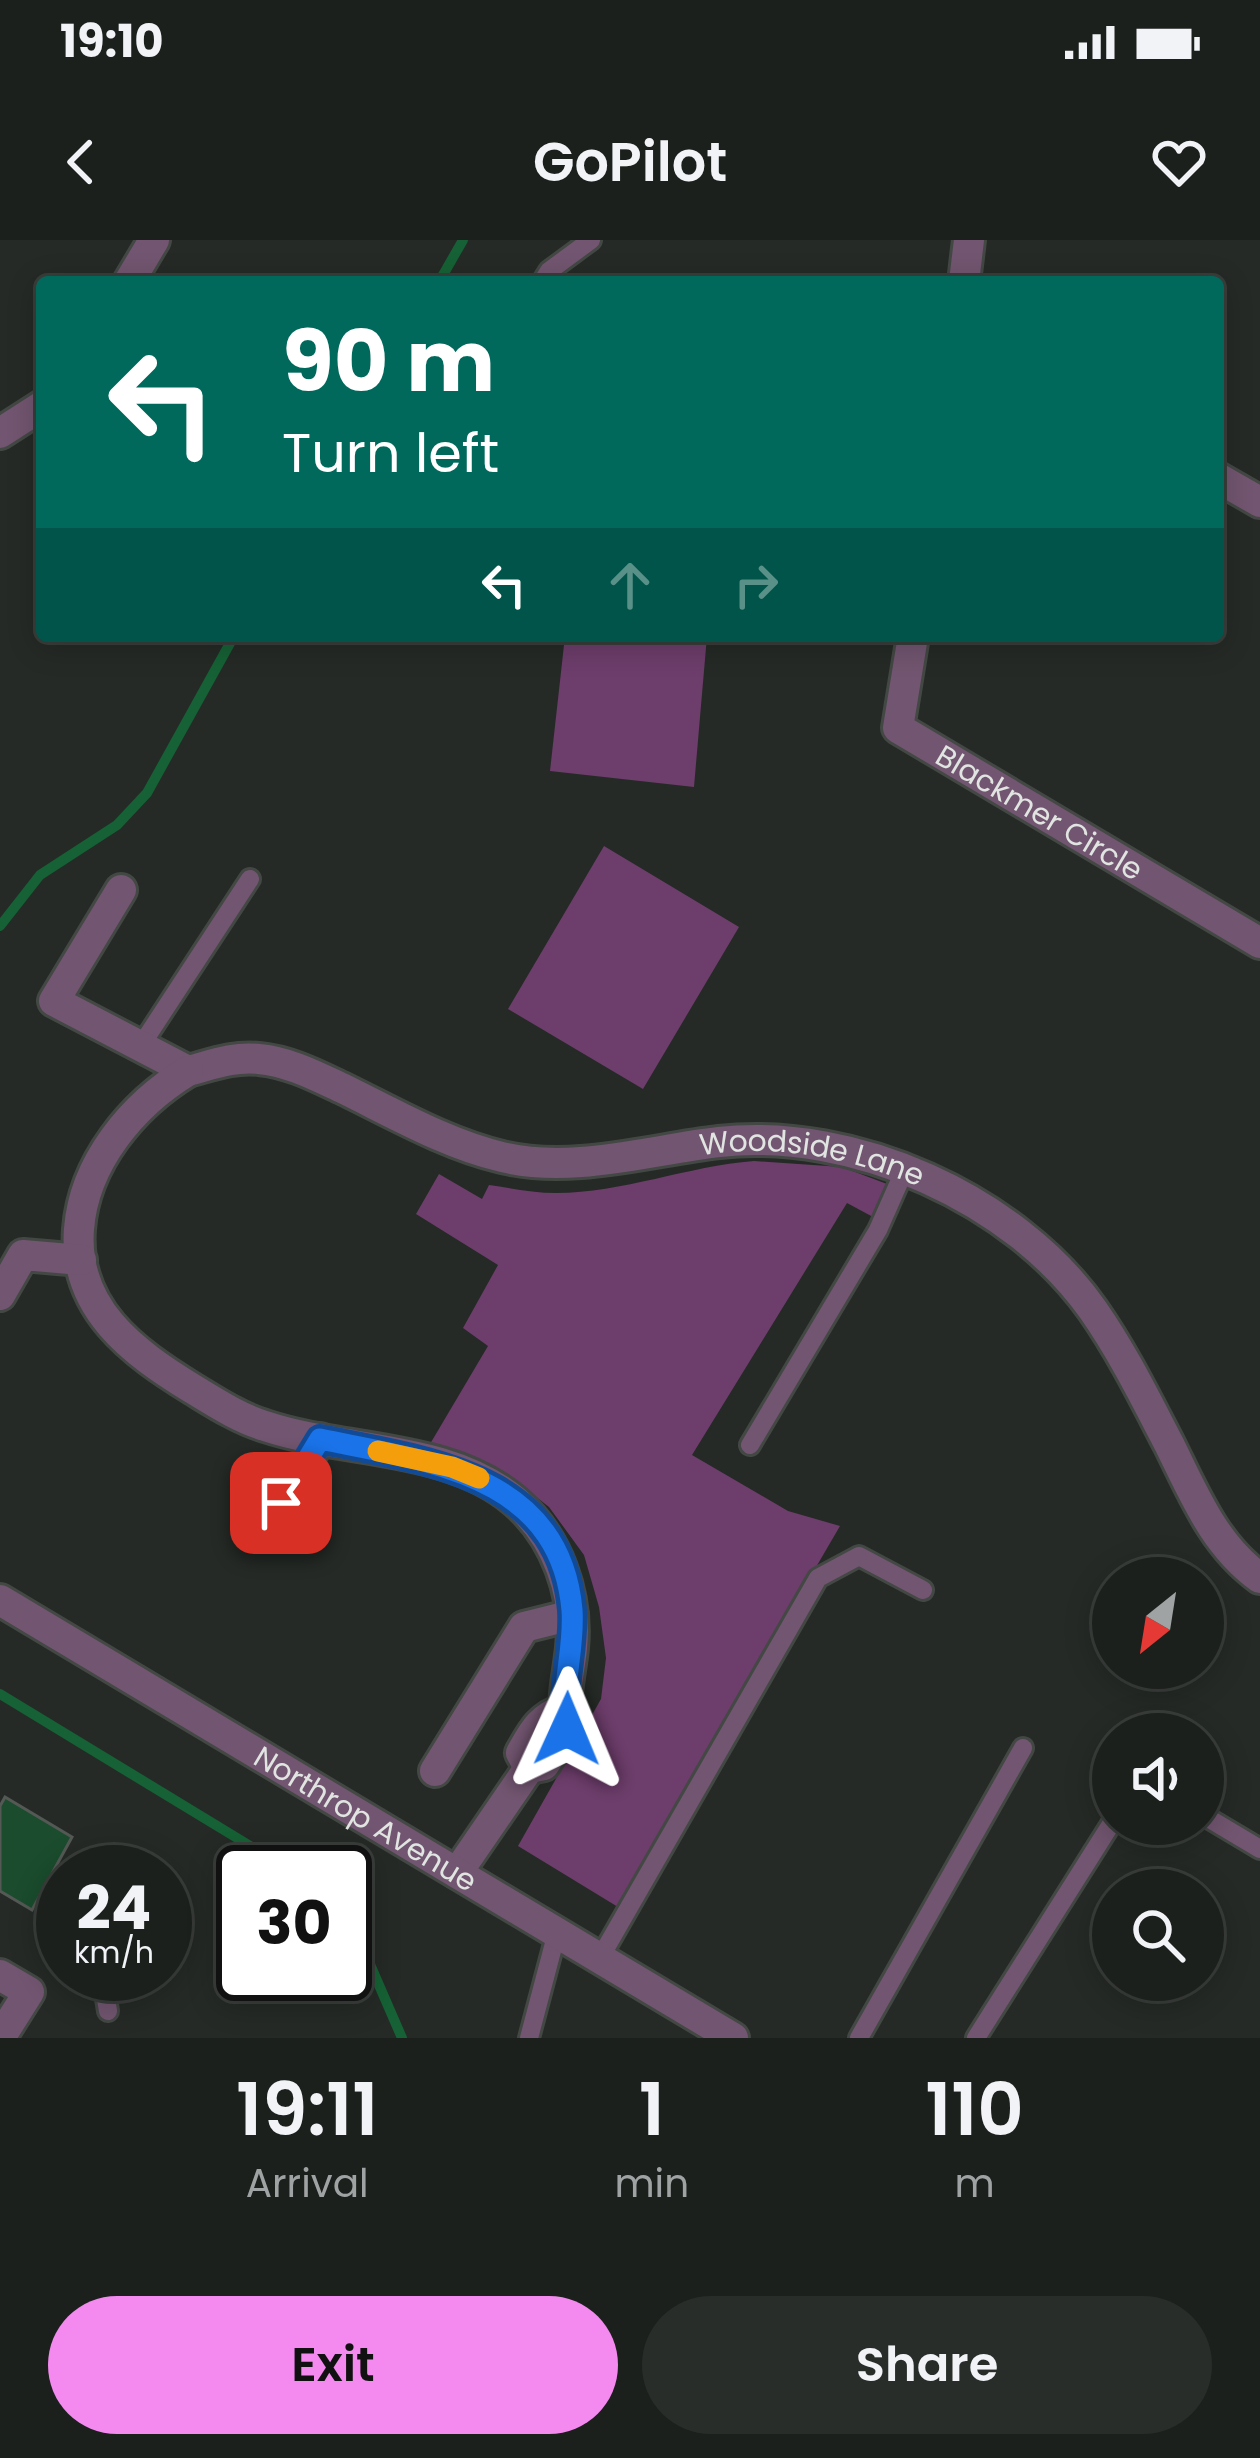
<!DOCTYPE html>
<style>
:root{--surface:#1c201c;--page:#292d29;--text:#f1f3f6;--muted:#a0a3a3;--line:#3a3e3b;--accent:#f489f0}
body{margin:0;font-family:Poppins,sans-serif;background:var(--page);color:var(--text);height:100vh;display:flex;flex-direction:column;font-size:45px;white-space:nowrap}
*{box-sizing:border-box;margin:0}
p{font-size:39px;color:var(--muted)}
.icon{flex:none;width:66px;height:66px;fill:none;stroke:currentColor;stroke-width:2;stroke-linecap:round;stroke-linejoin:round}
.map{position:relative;height:1798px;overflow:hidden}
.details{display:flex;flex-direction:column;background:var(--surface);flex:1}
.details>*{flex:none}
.guide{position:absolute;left:36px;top:36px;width:1188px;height:366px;border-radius:12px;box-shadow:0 6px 30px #0003,0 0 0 3px var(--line);background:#00695c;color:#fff;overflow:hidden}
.needle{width:78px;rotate:210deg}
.tools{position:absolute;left:1092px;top:1317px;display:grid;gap:24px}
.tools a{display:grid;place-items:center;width:132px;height:132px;border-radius:50%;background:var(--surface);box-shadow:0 6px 30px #0003,0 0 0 3px var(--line);font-size:60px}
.speed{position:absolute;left:36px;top:1605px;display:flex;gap:24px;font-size:60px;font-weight:700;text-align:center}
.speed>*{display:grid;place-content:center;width:156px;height:156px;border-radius:50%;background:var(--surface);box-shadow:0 6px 30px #0003,0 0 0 3px var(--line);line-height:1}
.speed small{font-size:30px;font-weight:400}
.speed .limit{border:6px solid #111;border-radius:18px;background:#fff;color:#111}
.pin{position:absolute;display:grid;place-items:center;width:102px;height:102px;color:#fff;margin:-51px;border-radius:24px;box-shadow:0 6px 18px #0006}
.me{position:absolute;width:132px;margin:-66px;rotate:1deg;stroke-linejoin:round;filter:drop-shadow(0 0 9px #0008)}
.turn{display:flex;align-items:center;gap:42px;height:252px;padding:0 48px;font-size:54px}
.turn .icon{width:156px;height:156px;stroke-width:2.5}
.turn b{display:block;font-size:84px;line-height:102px}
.lanes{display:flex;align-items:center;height:114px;padding:0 48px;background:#0003;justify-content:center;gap:60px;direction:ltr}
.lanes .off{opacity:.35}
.eta{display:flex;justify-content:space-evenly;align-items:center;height:204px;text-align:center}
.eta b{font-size:72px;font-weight:600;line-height:84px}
.primary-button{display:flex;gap:24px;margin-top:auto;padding:24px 48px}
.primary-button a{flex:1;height:138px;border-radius:72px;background:var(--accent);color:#111;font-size:48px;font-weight:600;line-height:138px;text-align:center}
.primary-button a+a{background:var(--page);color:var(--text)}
.status{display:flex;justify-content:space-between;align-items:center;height:84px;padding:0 60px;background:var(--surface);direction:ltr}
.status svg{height:33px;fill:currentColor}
header{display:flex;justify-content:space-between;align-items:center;height:156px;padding:0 48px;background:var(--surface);font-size:54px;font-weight:600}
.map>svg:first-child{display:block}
</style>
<div class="status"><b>19:10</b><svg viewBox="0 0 49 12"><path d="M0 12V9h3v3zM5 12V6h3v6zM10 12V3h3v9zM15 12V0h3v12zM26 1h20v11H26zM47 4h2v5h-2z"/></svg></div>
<header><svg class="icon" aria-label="back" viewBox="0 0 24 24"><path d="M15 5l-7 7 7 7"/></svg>GoPilot<svg class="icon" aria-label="heart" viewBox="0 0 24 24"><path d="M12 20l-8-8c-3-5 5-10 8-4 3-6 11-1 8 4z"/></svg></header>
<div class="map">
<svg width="1260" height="1798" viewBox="0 0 1260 1798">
<rect width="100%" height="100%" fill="#252a26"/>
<!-- green -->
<path fill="#6d3d6b" d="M565,396H707L694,547L550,531Z
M604,606L739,687L643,849L508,769Z
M754,921L842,927L887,944L888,953L873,977L847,963L692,1215L788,1271L840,1286L618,1667L518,1606L601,1459L606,1418L599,1367L584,1315L549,1267L504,1232L430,1204L488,1106L463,1088L498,1025L416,974L439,934L482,959L489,945C511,948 534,953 556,953C622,953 688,926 754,921Z"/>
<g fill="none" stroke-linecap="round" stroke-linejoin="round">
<!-- stream -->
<path stroke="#166135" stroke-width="10" d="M439,42L463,0
M0,686L40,635L117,585L147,553L234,396
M0,1454L293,1632
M345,1684L359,1699L402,1798"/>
</g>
<!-- building -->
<path fill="#1a4c2d" stroke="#545955" stroke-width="3" d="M5,1557L72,1597L32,1670L0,1651V1566Z"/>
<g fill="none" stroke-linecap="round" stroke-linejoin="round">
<defs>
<path id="service" d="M542,42L549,31L591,0
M140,807L250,639
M750,1205L878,990L905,929
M1203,1575L1260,1609
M600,1718L818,1338L859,1316L923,1350
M102,1734L108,1771
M529,1798L557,1692
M859,1798L1023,1508
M976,1798L1113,1581"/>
<g id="minor">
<path d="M129,42L154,0"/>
<path d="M964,42L969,0"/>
<path d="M0,193L42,166"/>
<path d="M1218,238L1260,262"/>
<path id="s1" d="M913,396L898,488L1260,703"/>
<path id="s2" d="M121,650L54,761L188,831C211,825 234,816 259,819C290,822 316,836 344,849C395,874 447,904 502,917C573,934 649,910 719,902C854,887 1015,959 1093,1070C1123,1113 1145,1158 1169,1204C1194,1254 1214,1305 1260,1338"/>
<path d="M188,831C132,865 84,923 79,989C73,1069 133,1112 193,1149C216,1163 239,1178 265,1186C346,1213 448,1204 515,1261C557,1297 577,1355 572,1408C569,1436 562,1461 567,1489L544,1525L529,1528"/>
<path d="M0,1055L23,1015L81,1020"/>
<path d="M262,1295L320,1199"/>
<path d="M529,1528L521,1513C533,1492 540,1477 564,1470"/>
<path d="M435,1531L524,1387L572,1375"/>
<path d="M457,1633L529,1528"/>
<path d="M0,1735L29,1752L0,1798"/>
</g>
<g id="tertiary">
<path id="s3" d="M0,1360L733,1798"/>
</g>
</defs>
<!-- service casing -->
<use href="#service" stroke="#434844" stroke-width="24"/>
<!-- minor casing -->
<use href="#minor" stroke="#434844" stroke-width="36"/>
<!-- tertiary casing -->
<use href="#tertiary" stroke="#434844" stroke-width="36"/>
<!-- service -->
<use href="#service" stroke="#725570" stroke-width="18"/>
<!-- minor -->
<use href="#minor" stroke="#725570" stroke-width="30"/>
<!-- tertiary -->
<use href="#tertiary" stroke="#725570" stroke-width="30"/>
</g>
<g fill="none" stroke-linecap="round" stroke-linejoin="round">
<defs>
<path id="route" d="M281,1263L320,1199C425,1221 560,1233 572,1370C575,1410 560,1449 567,1489"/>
</defs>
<!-- route casing -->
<use href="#route" stroke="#114b97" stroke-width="30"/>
<!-- route -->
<use href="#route" stroke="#1a73e8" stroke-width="21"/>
<!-- slow -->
<path stroke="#f59e0b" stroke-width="21" d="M378,1211L452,1227L479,1238"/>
</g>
<g text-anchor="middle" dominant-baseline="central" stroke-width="9" stroke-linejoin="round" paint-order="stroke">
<!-- street labels -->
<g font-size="30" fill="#e1e5e2" stroke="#252a26">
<text stroke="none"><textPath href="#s1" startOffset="258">Blackmer Circle</textPath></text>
<text stroke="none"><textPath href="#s2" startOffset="930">Woodside Lane</textPath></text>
<text stroke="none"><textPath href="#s3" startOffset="426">Northrop Avenue</textPath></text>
</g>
</g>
</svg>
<div class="tools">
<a><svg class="needle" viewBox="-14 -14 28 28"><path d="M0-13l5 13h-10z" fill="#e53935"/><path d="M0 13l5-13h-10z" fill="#a0a3a3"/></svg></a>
<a><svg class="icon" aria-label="sound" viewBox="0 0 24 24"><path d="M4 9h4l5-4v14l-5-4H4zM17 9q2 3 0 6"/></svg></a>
<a><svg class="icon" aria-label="search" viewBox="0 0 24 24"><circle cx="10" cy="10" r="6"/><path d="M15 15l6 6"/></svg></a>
</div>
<div class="speed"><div>24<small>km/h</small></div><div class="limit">30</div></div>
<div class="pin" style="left:281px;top:1263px;background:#d93025"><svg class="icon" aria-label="arrive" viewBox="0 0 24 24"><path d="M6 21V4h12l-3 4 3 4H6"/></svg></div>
<svg class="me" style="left:567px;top:1489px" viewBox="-20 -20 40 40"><path d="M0-17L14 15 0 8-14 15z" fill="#1a73e8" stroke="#fff" stroke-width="4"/></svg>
<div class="guide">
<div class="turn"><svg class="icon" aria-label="left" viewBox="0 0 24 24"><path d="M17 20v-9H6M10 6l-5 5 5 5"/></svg><div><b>90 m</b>Turn left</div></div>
<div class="lanes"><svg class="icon" aria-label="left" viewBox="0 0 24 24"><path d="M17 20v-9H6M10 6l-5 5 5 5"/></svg><svg class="icon off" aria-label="ahead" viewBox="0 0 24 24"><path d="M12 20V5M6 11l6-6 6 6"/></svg><svg class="icon off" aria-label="right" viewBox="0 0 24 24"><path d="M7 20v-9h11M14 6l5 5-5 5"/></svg></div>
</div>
</div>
<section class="details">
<div class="eta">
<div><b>19:11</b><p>Arrival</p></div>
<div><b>1</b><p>min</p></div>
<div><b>110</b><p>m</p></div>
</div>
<div class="primary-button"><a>Exit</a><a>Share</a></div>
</section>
